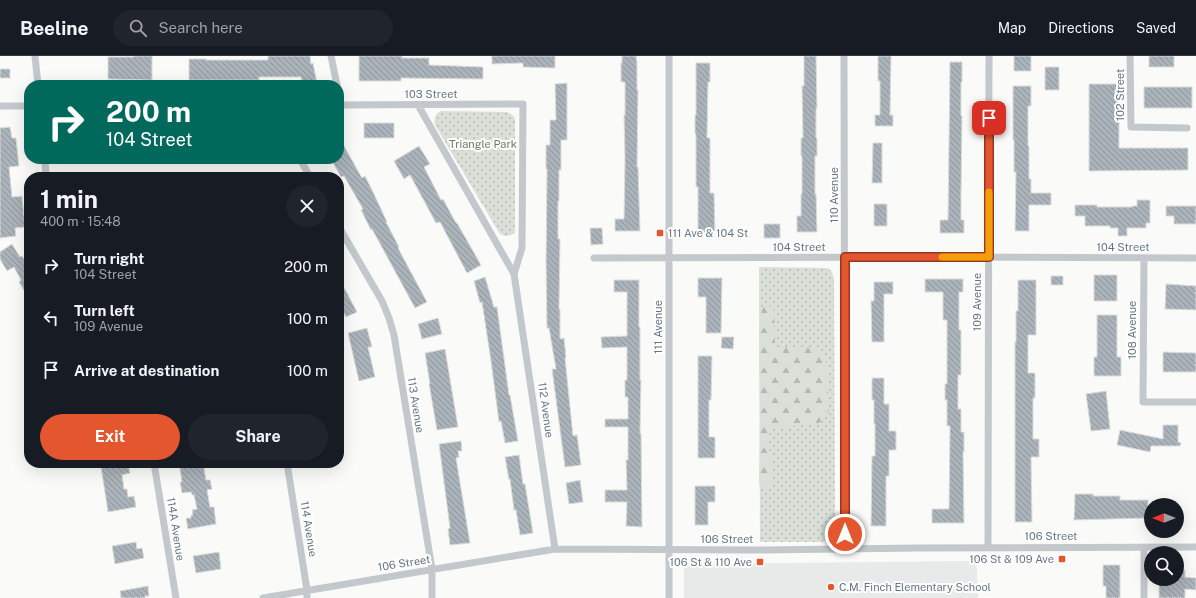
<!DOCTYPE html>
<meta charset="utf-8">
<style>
:root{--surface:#171b24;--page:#20242c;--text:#f1f3f6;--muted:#9ea1a6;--line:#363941;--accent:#e4572e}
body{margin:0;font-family:"Public Sans",sans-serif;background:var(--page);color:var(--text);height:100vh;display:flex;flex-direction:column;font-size:15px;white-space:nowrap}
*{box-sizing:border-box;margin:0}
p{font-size:13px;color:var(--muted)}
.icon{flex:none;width:22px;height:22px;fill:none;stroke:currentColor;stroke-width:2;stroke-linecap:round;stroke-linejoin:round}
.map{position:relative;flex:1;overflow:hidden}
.details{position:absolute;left:24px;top:116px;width:320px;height:296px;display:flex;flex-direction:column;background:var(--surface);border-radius:16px;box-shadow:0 4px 16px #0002}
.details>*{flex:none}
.banner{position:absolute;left:24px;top:24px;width:320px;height:84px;border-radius:16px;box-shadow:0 4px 16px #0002;background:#00695c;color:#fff;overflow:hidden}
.needle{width:26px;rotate:270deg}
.fabs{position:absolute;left:1144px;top:442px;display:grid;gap:8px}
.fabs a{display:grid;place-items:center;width:40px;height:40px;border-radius:50%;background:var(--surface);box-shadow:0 4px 16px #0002;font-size:20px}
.pin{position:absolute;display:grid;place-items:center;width:34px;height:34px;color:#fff;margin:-17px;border-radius:8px;box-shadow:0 2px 6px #0006}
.me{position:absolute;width:44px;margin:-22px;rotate:0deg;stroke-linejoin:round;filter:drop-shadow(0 0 3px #0008)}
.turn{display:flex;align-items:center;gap:14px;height:84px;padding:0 16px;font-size:18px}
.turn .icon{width:52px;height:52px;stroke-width:2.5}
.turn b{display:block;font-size:28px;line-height:34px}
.round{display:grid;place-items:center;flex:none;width:42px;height:42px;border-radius:21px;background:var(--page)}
.overview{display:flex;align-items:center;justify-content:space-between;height:68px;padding:0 16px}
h1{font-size:24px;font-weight:700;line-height:30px}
.action{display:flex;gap:8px;margin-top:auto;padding:8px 16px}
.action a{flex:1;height:46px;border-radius:24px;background:var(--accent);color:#fff;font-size:16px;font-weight:700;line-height:46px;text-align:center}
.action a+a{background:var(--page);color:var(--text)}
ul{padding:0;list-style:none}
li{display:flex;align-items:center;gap:12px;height:52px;padding:0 16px}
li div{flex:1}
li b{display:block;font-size:15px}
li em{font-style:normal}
header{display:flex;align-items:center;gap:24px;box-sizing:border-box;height:56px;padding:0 20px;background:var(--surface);border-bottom:1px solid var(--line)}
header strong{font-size:19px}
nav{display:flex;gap:22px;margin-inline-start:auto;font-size:14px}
.search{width:280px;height:36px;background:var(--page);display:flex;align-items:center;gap:10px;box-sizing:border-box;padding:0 14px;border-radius:22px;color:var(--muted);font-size:15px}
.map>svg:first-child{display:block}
</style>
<header>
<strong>Beeline</strong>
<div class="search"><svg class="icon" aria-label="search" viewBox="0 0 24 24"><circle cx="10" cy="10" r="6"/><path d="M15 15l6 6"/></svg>Search here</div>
<nav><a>Map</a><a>Directions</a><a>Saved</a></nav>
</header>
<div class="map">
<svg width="1196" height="542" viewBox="0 0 1196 542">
<defs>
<pattern id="green-dots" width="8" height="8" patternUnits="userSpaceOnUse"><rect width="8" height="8" fill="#dadfd7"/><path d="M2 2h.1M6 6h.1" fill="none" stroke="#b4b9b4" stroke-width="1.8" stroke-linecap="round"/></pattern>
<pattern id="forest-firs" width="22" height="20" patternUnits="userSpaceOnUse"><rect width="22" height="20" fill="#dadfd7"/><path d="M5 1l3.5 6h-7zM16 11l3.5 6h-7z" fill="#b4b9b4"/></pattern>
<pattern id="building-back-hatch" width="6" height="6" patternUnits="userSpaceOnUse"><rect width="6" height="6" fill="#aab3b9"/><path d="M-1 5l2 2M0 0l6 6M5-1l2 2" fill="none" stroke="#8e969c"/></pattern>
</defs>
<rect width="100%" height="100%" fill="#fafaf8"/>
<!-- built -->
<path fill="#e8e9e9" d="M969,505L974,507L977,513L978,542H684V508Z"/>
<!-- green -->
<path fill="url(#green-dots)" d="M441,55L507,56L511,58L515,62V177C510,180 505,181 500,178L435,69C434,63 435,57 441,55Z
M759,211L828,212C832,215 833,218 834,224L835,472C834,482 830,485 820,486H760Z"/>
<!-- forest -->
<path fill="url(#forest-firs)" d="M763,248L768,249L774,253L775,291H811L821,293L826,300L829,354L825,361L818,368L773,372L770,373L769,390L772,408L773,423L770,429L766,432L760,431L759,428L760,363L759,274Z"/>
<!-- building -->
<path fill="url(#building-back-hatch)" stroke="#dcdcda" d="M134,0H152V24L108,23V1H134Z
M268,0H310L311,8L313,7L317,27L302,29L301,21H259V24H189V3H206V4H268Z
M359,0H402V2H429V9L483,11V23L401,22V25H359Z
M492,0H555V12L523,11V7L492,8Z
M622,0H636L637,7V34H638L637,111H638L640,175H615V163H624L625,104L624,59H625V26H621V7H622Z
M804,0H816L817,52H816V82H817V100H815V138H816L817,176H797V160H801V138H802V100H801V82H803L802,30H804Z
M878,0H891L890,59H893V70H875V59H880V25H878Z
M1014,0H1031V15H1014Z
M1149,0H1174V11H1149Z
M950,6H962V26H961V60H962L961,137V164H964V177H940V164H948Z
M696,7H710V26H708L707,82H710V137H714L715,176H698V131H696V78H695V59H696Z
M1045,11H1059V34H1045Z
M0,13H10V22H0Z
M567,27V84H561V114H559V145H558V183H560L559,253H560V283L564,282L566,301L565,302L573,380L577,379L581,409L565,411L552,313H556L549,272H547L546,207L547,113H546V89H550V64H556L555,28Z
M1089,28H1119V92H1188V114L1089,115Z
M1013,30H1031V50H1028V90H1029V123H1031V137H1051V149H1029V175H1015L1016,116H1014V84H1013Z
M1144,31H1192V52H1144Z
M364,67H394V82H364Z
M10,71L12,82H16L19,110L9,111L12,141L22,140L25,171L15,172L16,180L0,182V72Z
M339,81L362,122L365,120L373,136L387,166H386L399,191L398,192L427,246L415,252L372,173L371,174L361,154L363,153L344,120L341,121L331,103H339Z
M873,87H882V127H872Z
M419,90L430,108L424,111L441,144L443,143L456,167H457L481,209L467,217L440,166L436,167L410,119L404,123L394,105Z
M1137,144H1150V167H1146V172H1127V180H1118V172H1110V170H1085V160H1075V149H1097V151H1132V150H1137Z
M874,148H887V170H874Z
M1166,150H1196V168H1174V160H1166Z
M764,168H780V182H764Z
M590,172H602L603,188L591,189Z
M12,188L20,201L22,200L29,211V243L19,226L21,224L14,211L7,215L0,203V196Z
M1094,219H1117V245H1094Z
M1051,220H1063V229H1051Z
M485,221L494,251H497L509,339H510L518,385L505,387L501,365L499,366L491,305L482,246L480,247L474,225Z
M339,222L357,256L346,261L339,248Z
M698,222H722L721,277H706V241H698Z
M925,223H963V236H959V274H961V319H958V353H961V376H964V396H963L964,467H932V453H949L950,370H947V344H945V328H947V264H943V236H925Z
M614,224H639V271H640V324H641L640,377H641L642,471L626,470L627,446H605V434H627L626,404H628V371H605V363H628V341H625V324H627V291L602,292L601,281L627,280V236H614Z
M1018,224H1036V279H1028V317H1035V342H1033V383H1039V401H1031L1032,466H1015V286H1016V255H1018Z
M874,226H893V238H884V286H872L871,245H874Z
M1166,228L1196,230V254L1165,253Z
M1097,259H1117V301H1121V320H1094V301H1097Z
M438,262L442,278L422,283L418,268Z
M367,272L372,291H368L375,321L359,325L348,277Z
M722,281H734L733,293L721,292Z
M445,293L458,371L437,374L429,328H430L425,297Z
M1163,296L1196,297V316H1163Z
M698,300H712L711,344H709V381H715V402H698Z
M872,322H884V348H889V375H896V394H889V420H886V470H871L872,400H875V368H874V344H872Z
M1106,335L1110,373L1091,375L1086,338Z
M1163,369H1178V386L1181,387L1180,390H1151L1150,396L1117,389L1120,374L1163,383Z
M461,385L462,395H458L459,401L456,402L470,487L450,489L448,473L450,472L439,388Z
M519,399L523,428H525L533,477L520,479L516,454H514L510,423L509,424L505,401Z
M124,407H128L130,417L122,419L124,433H127L128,441L134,440L136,451L108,456L101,411Z
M179,407H203L206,424H210L212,433L207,434L210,451H214L216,468L188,473L186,462H191V459H193L192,454L197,453L194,439H192L191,436L182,437L180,426H182Z
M580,424L583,446L569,448L566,427Z
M695,430H715V446H708V469H695Z
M1075,438H1093V440H1120V444H1148V462L1074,464Z
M136,486L137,493L142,492L144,502L115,508L112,490Z
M219,496L221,513L196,517L193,500Z
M1103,509H1120V542H1106V530H1103Z
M1177,514H1185V521L1196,522V534L1185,533V542H1159V523H1177Z
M148,530L149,540H145V542H121L120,535Z"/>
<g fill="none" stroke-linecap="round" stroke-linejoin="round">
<!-- minor -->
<path stroke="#c3c8cc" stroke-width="7" d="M35,0L38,29
M331,0L337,29
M844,0L845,493
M1130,0L1131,71L1187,72
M339,49L523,48L522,192L514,218
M418,49L514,218L555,493
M0,50H29
M45,103L46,121
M300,103L310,121
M339,171L382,245L389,262L394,279L432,513V542
M594,202L918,201L1196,202
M1144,202L1143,346H1196
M154,407L176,542
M287,407L307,534V542
M988,491L989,0
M1144,491V542
M263,542L555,493L755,494L919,492L1196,491
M669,542V0"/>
</g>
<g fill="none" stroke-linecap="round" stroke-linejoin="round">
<defs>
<path id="route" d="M845,478V201H989V62"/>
</defs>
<!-- route casing -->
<use href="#route" stroke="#94391e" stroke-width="10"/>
<!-- route -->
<use href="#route" stroke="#e4572e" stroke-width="7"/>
<!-- slow -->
<path stroke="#f59e0b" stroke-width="7" d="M942,201H989V136"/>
</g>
<!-- markers -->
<g fill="#e4572e" stroke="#fff" stroke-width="1.5">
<rect x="656" y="173" width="8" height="8" rx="2"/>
<rect x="1058" y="499" width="8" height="8" rx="2"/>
<rect x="756" y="502" width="8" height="8" rx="2"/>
<circle cx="831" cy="531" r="4"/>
</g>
<g text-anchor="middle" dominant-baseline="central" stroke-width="4" stroke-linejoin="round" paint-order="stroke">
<!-- street labels -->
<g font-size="11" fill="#657683" stroke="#fff">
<text x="431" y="38">103 Street</text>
<text transform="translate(1120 39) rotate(-90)">102 Street</text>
<text transform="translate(834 139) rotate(-90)">110 Avenue</text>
<text x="799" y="191">104 Street</text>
<text x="1123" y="191">104 Street</text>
<text transform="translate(977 246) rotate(-90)">109 Avenue</text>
<text transform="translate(658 271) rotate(-90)">111 Avenue</text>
<text transform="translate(1132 274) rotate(-90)">108 Avenue</text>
<text transform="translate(416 349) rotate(81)">113 Avenue</text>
<text transform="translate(546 354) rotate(82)">112 Avenue</text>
<text transform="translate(176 473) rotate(81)">114A Avenue</text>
<text transform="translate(309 473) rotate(81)">114 Avenue</text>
<text x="1051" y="480">106 Street</text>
<text x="727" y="483">106 Street</text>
<text transform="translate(404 507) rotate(-9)">106 Street</text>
</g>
<!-- park labels -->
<g font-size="11" fill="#687a64" stroke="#fff">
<text x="483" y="88">Triangle Park</text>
</g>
<!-- poi labels -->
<g font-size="11" fill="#657683" stroke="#fff" text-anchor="start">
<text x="668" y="177">111 Ave &amp; 104 St</text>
<text x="1054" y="503" text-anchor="end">106 St &amp; 109 Ave</text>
<text x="752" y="506" text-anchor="end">106 St &amp; 110 Ave</text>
<text x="839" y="531">C.M. Finch Elementary School</text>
</g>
</g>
</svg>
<div class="fabs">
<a><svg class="needle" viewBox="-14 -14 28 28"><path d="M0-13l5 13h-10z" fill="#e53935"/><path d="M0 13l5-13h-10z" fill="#9ea1a6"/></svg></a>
<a><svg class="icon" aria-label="search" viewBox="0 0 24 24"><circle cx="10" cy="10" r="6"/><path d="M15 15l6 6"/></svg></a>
</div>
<div class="pin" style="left:989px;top:62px;background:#d93025"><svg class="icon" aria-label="arrive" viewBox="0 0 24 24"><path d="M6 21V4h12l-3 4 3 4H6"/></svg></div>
<svg class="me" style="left:845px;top:478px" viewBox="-20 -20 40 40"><circle r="17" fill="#e4572e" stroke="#fff" stroke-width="3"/><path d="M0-11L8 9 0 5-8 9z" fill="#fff"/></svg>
<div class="banner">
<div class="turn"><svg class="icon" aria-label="right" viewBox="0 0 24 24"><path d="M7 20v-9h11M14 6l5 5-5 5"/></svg><div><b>200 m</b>104 Street</div></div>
</div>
<section class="details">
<div class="overview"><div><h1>1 min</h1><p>400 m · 15:48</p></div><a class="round"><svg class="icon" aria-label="close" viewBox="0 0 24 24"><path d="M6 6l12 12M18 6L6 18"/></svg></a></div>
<ul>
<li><svg class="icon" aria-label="right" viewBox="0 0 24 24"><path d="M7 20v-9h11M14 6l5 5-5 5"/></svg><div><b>Turn right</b><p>104 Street</p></div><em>200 m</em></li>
<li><svg class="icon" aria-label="left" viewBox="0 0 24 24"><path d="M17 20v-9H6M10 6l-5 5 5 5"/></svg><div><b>Turn left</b><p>109 Avenue</p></div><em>100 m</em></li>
<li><svg class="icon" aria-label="arrive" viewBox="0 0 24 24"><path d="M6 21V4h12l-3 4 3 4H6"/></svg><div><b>Arrive at destination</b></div><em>100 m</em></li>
</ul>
<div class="action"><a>Exit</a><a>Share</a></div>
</section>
</div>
